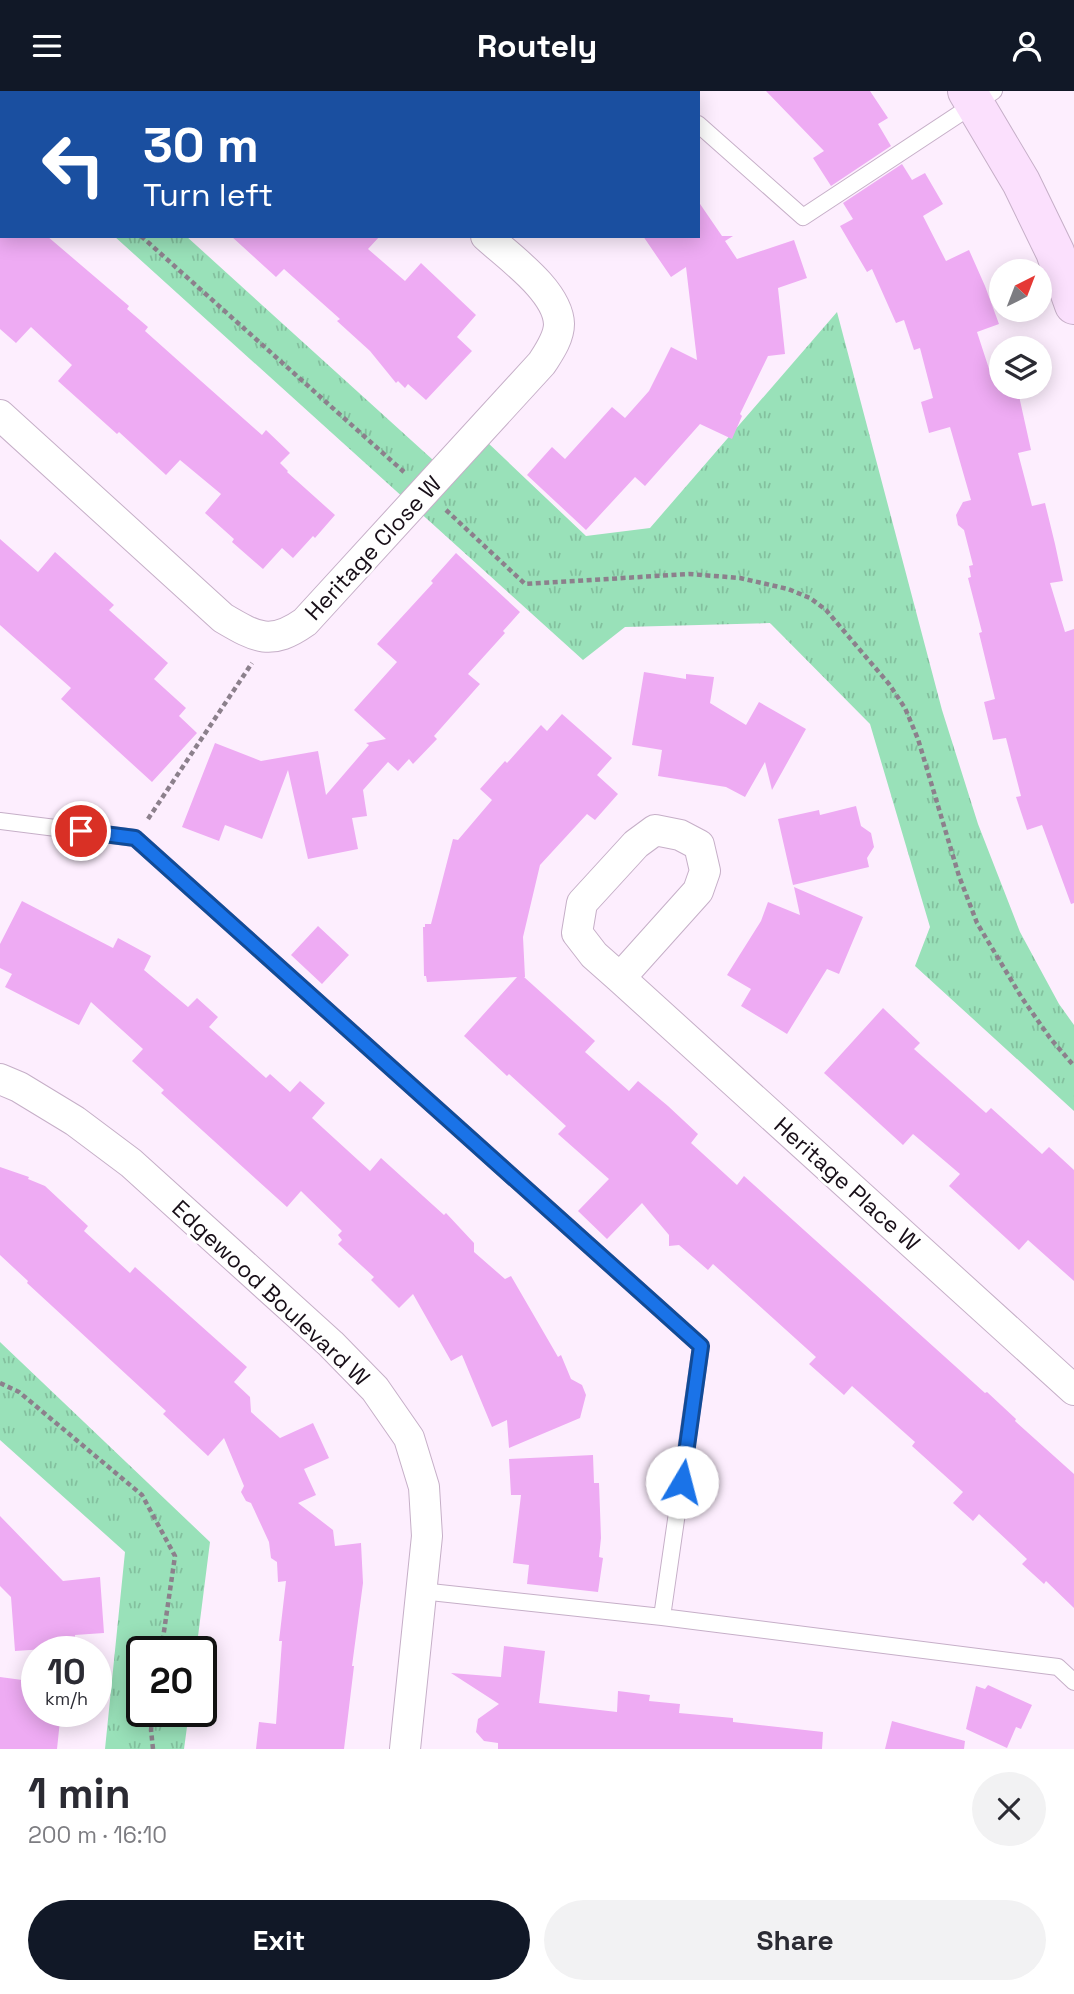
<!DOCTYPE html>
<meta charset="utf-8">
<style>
:root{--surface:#fff;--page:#f2f2f3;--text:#2b2b33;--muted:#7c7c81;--accent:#111827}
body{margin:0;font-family:"Space Grotesk",sans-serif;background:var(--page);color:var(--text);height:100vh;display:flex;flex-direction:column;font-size:26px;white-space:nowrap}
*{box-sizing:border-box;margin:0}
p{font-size:23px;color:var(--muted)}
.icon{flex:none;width:38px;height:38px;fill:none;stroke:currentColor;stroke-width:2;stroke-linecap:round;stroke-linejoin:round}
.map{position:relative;height:1658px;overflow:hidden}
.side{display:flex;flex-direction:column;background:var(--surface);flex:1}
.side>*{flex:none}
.top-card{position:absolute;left:0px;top:0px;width:700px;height:147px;box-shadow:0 4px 18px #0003;background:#1a4fa0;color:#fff;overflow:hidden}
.needle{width:46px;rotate:42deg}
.buttons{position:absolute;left:989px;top:168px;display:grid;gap:14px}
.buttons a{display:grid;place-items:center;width:63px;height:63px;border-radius:50%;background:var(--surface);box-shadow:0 4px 18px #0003;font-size:35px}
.speed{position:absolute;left:21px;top:1545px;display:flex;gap:14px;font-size:35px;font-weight:700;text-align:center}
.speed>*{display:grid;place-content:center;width:91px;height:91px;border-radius:50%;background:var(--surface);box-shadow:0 4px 18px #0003;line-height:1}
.speed small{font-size:18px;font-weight:400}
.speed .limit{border:4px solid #111;border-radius:10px;background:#fff;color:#111}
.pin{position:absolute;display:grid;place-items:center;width:60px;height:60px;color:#fff;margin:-30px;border:4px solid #fff;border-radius:50%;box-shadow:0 2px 7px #0007}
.me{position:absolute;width:77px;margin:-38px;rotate:8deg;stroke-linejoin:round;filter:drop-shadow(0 0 5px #0008)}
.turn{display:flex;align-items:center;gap:24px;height:147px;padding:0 28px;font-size:32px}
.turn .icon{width:91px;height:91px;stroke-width:2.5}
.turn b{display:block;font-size:49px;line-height:60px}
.round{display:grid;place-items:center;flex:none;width:74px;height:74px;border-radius:37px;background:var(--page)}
.overview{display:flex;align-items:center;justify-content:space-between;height:119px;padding:0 28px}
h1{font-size:42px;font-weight:800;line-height:52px}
.cta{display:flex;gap:14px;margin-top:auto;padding:14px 28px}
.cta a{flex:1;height:80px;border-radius:42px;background:var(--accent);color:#fff;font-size:28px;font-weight:800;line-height:80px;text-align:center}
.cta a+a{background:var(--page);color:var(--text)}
header{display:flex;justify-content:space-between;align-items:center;height:91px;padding:0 28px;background:var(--accent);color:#fff;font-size:32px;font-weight:800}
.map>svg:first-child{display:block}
</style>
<header><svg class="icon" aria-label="menu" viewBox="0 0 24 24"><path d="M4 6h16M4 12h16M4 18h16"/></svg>Routely<svg class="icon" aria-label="person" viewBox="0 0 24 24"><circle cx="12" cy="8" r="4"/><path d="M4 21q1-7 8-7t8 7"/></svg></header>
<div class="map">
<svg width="1074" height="1658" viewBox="0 0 1074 1658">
<defs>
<pattern id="grass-tufts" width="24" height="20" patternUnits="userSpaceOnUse" patternTransform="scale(1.75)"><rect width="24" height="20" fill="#99e1b9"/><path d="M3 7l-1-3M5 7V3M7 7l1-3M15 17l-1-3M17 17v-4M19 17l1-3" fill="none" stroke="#83c09e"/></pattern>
</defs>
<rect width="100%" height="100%" fill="#fdeefe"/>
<!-- grass -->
<path fill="url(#grass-tufts)" d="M114,145H186L433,369L467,332L586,445L650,437L837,221L942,619L978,733L1020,841L1059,913L1074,934V1020L915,875L930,836L870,633L770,532L625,536L583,569Z
M0,1251L210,1451L196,1561H142V1620L189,1621L184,1658H105L125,1461L0,1349Z"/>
<!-- building -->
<path fill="#eeabf3" d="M766,0H870L888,27L878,33L891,55L831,95L813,67L824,60Z
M902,73L912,89L925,82L943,113L923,125L946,170L969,159L985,195L999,233L977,241L992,287L1001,285V296H1017L1031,359L1018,362L1032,415L1045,412L1055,453L1063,490L1050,492L1065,541L1074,538V812L1071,813L1042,734L1027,739L1016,706L1021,705L1006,647L993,649L984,611L995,608L979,542L982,541L968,487L971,486L969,475L973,474L964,439L958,434L956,424L963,411L971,409L950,336L929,342L921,311L933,307L920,257L914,259L904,229L896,232L872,178L867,181L840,135L853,128L843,112Z
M698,110L722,145H733L725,150L737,168L794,149L807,187L778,197L785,263L768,265L740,323L742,325L732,348L700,333L645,395L635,386L586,439L527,384L552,356L565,368L612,316L625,327L649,300L671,256L697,269L686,176L671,186L643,145H698Z
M0,145H47L129,215L127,218L148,236L145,240L201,290L262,344L266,339L290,362L280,372L288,380L287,381L335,424L315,447L313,445L293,467L282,457L263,478L232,451L234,448L205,422L221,403L180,369L166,384L119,341L117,343L58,290L72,274L31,236L16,252L0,238Z
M231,145H380L368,158L405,190L421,172L476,224L457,246L472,260L426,309L408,293L405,297L398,290L396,292L370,260L337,230L340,228L284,178L276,186Z
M0,448L38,481L55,461L114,514L109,519L168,572L154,588L186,617L179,625L197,642L152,691L61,608L71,597L0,534Z
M456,462L520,521L503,540L505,542L468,583L480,593L434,645L437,648L413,673L409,668L398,680L388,671L363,699L367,725L352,727L358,758L308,768L288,679L262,748L225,734L219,750L182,736L215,652L261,670L318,660L326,704L369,654L366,652L386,648L354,619L397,571L377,553L433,492L431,490Z
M644,581L686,588V583L714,586L710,612L746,634L759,611L806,638L772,699L765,671L745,706L726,696L658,685L662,659L632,654Z
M562,623L612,667L597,684L618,703L595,729L587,723L540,774L523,846L525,886H524L595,950L585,961L629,1000L638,990L668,1015L698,1043L691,1052L737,1094L744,1085L985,1302L987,1301L1016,1328L1015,1330L1074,1383V1517L1046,1490L1044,1493L1022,1473L1027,1468L979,1423L973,1430L953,1412L963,1401L912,1355L915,1351L852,1295L844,1304L809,1273L816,1266L713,1173L708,1179L679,1154L669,1155V1144L642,1112L607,1148L578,1120L609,1088L558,1043L566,1035L509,983L507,985L464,945L517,886L427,891L426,885H424L423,836H425V833H431L453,748L458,749L492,709L480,698L505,670L507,672L541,634L547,640Z
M856,715L861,735L871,742L874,756L867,767L869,776L793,794L778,728L819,719L820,724Z
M794,796L863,826L839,883L827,878L787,943L741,915L751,898L727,884L761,830L768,811L800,824Z
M22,810L113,857L118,847L151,865L144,879L188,916L197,907L218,926L209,936L266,987L270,983L290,1001L300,990L325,1012L312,1027L370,1080L381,1067L444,1124L446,1122L474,1152V1161L505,1188L511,1185L558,1266L561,1264L571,1288L582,1294L586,1304L580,1327L509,1357L507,1329L492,1336L462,1264L451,1270L413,1203L399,1217L371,1189L374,1186L338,1153L342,1149L338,1144L342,1140L301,1100L287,1116L161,1002L164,999L132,970L143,958L91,911L79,934L5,896L12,883L0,877V853Z
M318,835L349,864L322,893L291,864Z
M883,917L920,952L914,958L986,1022L991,1017L1042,1063L1049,1056L1074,1079V1190L1028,1149L1019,1159L949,1095L960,1083L913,1043L903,1054L824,982Z
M0,1076L29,1086L28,1088L45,1095L88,1135L84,1140L130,1182L135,1176L247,1276L234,1291L250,1306L251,1321L280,1347L313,1332L329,1367L304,1378L316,1404L298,1412L333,1439L335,1455L361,1452L363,1492L352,1575H354L344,1658H256L259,1631L276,1633L282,1550H279L286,1490L278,1491L277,1471L271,1467L269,1451L251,1412L246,1410L241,1401L244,1395L224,1347L208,1365L163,1323L166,1320L27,1192L28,1190L0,1164Z
M593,1364L594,1392H599L601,1447L599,1466L603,1467L598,1501L527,1493L529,1474L513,1472L521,1404H511L509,1368Z
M0,1425L63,1490L100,1486L104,1542L75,1544L76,1556L15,1560L11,1506L0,1495Z
M504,1555L545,1560L539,1612L617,1621L618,1600L650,1604L649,1610L680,1613L679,1622L733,1627V1631L823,1641L822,1658H498V1652L484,1650L476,1641L478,1628L499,1613L451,1582L501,1586Z
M0,1586L37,1591V1620H61L57,1658H0Z
M988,1594L1032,1614L1021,1638L1016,1636L1007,1657L966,1638L976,1595L985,1598Z
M892,1630L965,1650L964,1658H885Z"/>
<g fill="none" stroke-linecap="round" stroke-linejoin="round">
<defs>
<path id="lane" d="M661,0L663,2
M698,33L803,126L994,0
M0,730L135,747L701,1255L662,1526
M421,1500L662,1526L1058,1576L1074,1591"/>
<path id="street" d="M327,0L329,2
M0,324L223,527C257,547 271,555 305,531L542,272C549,261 559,247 559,233C558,200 509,166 486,145
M620,887L698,800L705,780L699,754L680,744L655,739L636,753L582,812L577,842L594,864L620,887L1074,1299
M0,988L19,996L75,1030L131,1072L331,1253L375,1298L409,1347L424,1396L427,1445L405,1658"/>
<path id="secondary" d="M967,0L1021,91L1055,161L1074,214"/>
</defs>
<!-- lane casing -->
<use href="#lane" stroke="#c6afc8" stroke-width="18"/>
<!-- street casing -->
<use href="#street" stroke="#c6afc8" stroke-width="32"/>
<!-- secondary casing -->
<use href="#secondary" stroke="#c6afc8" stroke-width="40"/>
<!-- path -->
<path stroke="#8c808c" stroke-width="4.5" stroke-dasharray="5 3.5" stroke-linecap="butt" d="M0,19L2,20
M141,145L404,381
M446,419L525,493L689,483L740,487L788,498L810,507L826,519L889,593L905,617L918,648L959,785L977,832L1022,907L1050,947L1074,975
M148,728L252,572
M0,1292L19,1301L142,1404L175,1465L161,1561
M153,1658L151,1639L153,1620"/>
<!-- lane -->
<use href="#lane" stroke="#fff" stroke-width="16"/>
<!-- street -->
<use href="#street" stroke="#fff" stroke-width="30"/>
<!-- secondary -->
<use href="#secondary" stroke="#fbe0fd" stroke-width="38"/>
</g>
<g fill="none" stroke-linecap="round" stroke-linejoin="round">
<defs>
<path id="route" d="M81,740L135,747L701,1255L682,1391"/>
</defs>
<!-- route casing -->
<use href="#route" stroke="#114b97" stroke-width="18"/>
<!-- route -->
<use href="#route" stroke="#1a73e8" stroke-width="12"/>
</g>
<g text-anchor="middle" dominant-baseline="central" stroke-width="6" stroke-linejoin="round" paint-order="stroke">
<!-- street labels -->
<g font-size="23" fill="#180f18" stroke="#fff">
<text transform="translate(373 457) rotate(-47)">Heritage Close W</text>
<text transform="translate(847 1093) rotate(42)">Heritage Place W</text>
<text transform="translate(271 1202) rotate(43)">Edgewood Boulevard W</text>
</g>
</g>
</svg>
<div class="buttons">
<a><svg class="needle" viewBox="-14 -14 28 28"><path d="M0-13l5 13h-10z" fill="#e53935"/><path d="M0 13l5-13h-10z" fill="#7c7c81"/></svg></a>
<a><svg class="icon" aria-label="layers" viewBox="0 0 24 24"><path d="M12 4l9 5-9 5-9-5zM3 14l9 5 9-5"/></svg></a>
</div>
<div class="speed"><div>10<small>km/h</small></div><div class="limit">20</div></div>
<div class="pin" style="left:81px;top:740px;background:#d93025"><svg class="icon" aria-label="arrive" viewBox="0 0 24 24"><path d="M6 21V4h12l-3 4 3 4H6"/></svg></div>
<svg class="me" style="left:682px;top:1391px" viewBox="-20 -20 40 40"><circle r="19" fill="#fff"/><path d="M0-13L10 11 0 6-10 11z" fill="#1a73e8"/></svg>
<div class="top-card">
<div class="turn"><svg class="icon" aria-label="left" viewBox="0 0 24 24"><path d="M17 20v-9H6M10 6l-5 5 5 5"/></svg><div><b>30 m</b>Turn left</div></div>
</div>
</div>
<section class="side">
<div class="overview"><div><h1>1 min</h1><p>200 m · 16:10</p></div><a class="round"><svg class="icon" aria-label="close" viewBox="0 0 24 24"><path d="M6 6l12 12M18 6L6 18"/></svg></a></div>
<div class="cta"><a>Exit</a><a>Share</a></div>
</section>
